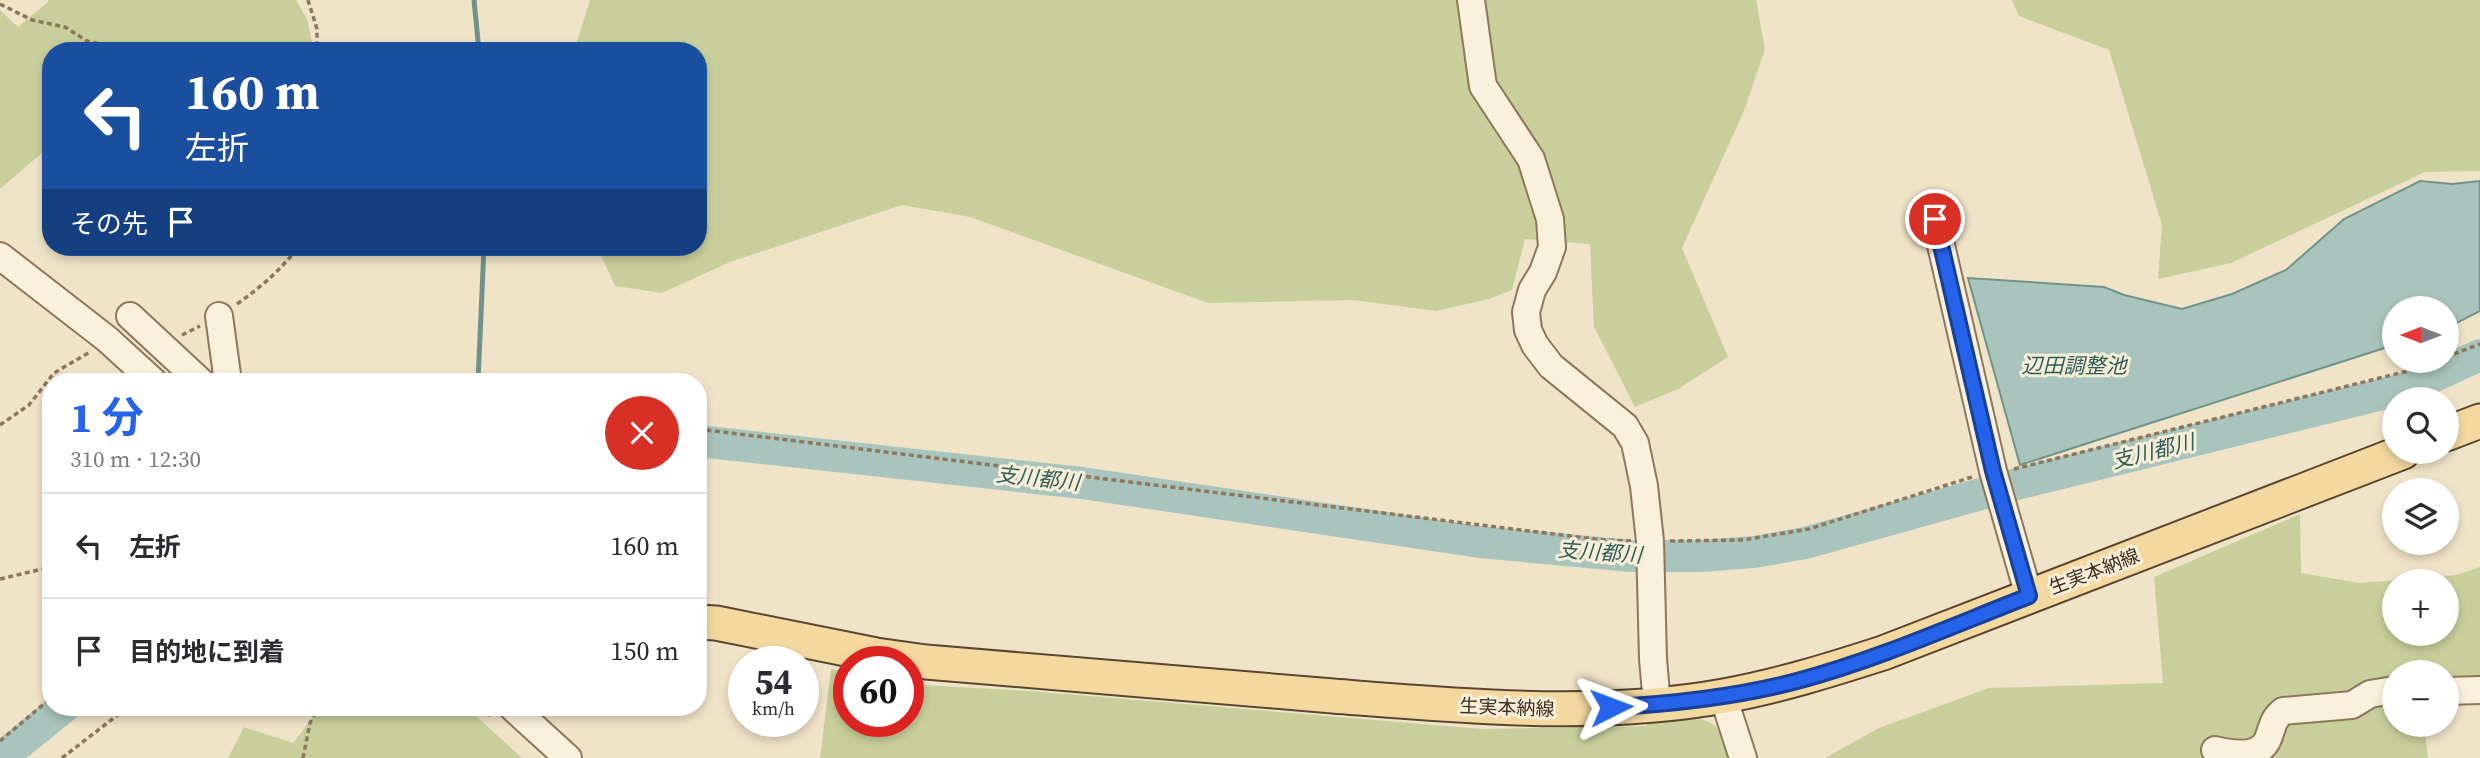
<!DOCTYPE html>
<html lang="ja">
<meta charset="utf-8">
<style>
:root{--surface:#fff;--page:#f2f2f3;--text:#2b2b33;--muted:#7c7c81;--line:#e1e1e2;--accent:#2563eb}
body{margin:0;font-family:"Source Serif 4","Noto Sans JP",serif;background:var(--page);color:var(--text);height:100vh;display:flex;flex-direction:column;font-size:26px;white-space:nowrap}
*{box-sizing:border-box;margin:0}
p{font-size:23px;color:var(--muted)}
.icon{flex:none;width:38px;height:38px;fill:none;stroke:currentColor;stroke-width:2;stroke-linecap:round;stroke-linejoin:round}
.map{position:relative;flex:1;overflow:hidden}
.drawer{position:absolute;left:42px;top:373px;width:665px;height:343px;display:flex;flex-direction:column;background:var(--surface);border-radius:28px;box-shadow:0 4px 10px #0003}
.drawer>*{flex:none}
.hud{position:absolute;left:42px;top:42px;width:665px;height:214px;border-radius:28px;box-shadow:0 4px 10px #0003;background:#1a4fa0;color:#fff;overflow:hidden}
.needle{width:46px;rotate:270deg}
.tools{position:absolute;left:2382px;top:296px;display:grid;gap:14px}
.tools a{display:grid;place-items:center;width:77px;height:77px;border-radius:50%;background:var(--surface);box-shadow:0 4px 10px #0003;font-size:35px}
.speed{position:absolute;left:728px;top:646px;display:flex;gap:14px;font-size:35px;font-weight:700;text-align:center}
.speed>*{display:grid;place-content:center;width:91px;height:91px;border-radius:50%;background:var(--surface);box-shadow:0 4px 10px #0003;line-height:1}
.speed small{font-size:18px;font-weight:400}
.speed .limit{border:10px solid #d22;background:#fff;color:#111}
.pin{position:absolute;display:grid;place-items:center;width:60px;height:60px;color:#fff;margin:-30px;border:4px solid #fff;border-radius:50%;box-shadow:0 2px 7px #0007}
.me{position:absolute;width:77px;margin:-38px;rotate:87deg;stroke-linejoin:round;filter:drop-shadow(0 0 5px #0008)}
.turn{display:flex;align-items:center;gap:24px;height:147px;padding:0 28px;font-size:32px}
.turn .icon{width:91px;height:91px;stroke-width:2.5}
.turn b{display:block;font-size:49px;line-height:60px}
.then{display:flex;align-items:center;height:66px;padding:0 28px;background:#0003;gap:14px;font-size:26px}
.round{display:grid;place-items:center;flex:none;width:74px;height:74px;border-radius:37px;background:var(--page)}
.headline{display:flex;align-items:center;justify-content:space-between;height:119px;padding:0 28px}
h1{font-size:42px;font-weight:700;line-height:52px;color:var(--accent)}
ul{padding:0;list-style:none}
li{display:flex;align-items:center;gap:21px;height:105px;padding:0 28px;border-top:2px solid var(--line)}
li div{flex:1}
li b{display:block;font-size:26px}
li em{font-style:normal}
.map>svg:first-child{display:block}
</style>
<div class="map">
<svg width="2480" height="758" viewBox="0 0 2480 758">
<rect width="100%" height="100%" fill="#f0e4c8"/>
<!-- green -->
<path fill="#c9cf9b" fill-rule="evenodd" d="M48,0H296L307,19L314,51H51V145L0,189V10L18,27L48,2Z
M590,0H1756L1765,49L1744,111L1682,248L1728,357L1678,389L1635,407L1594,327L1590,244L1525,239L1512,290L1489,299L1436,311L1353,300L1208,303L970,217L902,205L730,262L662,293L615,286L597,247H698V51H574Z
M2012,0H2480V171L2425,172L2231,263L2158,279L2162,225L2109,50L2019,16Z
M2300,514L2301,573L2359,583L2456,575L2480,567V693L2447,703L2446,672H2394V724L2424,725L2428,758H1825L1879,728L1989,688L2163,683L2154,577ZM2394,581H2446V634H2394Z
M831,669L849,672V721H908V681L922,685L1030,691L1483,729L1647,726L1646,719C1671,718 1701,711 1720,730C1728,737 1733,749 1738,758H820Z
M321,707H466L522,758H228L244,727L293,743Z"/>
<!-- water -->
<path fill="#a9c4bc" stroke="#6f938a" stroke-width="2" d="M2420,181L2452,184L2480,181V311L2447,328L2446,308H2394V345L2020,465L1968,278L2104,287L2124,295L2182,309L2232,294L2286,270L2344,219Z"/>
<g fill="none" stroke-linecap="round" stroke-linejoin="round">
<!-- stream -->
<path stroke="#6f938a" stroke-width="5" d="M474,0L479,51
M478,382L484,247"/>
<!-- river -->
<path stroke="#a9c4bc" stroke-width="32" d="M698,441L1082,483L1480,542L1631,556H1701L1754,552L1805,543L2017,484L2411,387L2480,355
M1,758L64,707"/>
<defs>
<path id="minor" d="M1471,0L1483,86L1531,159L1550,219L1552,247L1543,272L1532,290L1526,312L1528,330L1535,345L1551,366L1625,426L1635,443L1644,486L1650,541L1653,659L1657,704
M1935,219L1993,471L2029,596
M0,256L107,339L154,382
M130,316L201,382
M219,316L228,382
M2446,691L2480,690
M1723,696L1743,758
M512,707L568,758
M2215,750C2232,754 2258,758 2267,741C2273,728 2271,721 2283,711L2352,705L2370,694L2394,690"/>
<path id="major" d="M2446,434L2480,421
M698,622L716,623L876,655L926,662C1062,673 1197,685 1333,696C1462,706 1596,719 1724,696C1779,686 1830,670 1883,653L2403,452"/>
</defs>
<!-- minor casing -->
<use href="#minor" stroke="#8d765c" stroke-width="30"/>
<!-- major casing -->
<use href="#major" stroke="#5b4430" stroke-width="37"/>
<!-- path -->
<path stroke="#8d765c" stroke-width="3.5" stroke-dasharray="5 3.5" stroke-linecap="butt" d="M308,0L317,29V51
M0,4L32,20L65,27L87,41L132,51
M237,304C261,287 281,270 298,247
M182,335L200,326
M2446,357L2480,344
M0,425L29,405L54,373L90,352
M698,429L1603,540L1631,541
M2014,469L2412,370L2437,360
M1670,541L1743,540L1809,529L1972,477
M0,579L51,567
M480,707L492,717
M0,741L51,698
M62,758L128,707
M303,758L310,723L318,707"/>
<!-- minor -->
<use href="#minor" stroke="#faf1dc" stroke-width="26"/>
<!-- major -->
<use href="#major" stroke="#f3d9a0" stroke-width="33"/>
</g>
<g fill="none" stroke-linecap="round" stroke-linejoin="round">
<defs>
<path id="route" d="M1611,707C1673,704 1736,697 1797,681C1876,660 1952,626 2029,596L1993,471L1935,219"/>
</defs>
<!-- route casing -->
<use href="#route" stroke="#184099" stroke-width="18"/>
<!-- route -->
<use href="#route" stroke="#2563eb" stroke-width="12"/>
</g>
<g text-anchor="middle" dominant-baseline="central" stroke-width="6" stroke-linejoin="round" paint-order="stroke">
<!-- street labels -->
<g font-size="19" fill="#3d2e20" stroke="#f7eed8">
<text transform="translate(2094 571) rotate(-21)">生実本納線</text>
<text transform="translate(1507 707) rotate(2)">生実本納線</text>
</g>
<!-- water labels -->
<g font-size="21" font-style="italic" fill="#2f5d5a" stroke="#f7eed8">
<text x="2074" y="365">辺田調整池</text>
<text transform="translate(2153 451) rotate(-14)">支川都川</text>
<text transform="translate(1038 478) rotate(6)">支川都川</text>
<text transform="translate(1600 552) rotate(4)">支川都川</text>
</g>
</g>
</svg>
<div class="tools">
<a><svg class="needle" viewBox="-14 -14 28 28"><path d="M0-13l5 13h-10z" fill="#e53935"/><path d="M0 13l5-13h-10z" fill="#7c7c81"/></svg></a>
<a><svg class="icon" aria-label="search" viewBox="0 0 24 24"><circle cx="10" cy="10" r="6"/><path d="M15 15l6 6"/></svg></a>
<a><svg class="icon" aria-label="layers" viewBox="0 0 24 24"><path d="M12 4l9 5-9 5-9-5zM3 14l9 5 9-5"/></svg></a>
<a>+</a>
<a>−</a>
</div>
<div class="speed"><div>54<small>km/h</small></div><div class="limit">60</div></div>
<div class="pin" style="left:1935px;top:219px;background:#d93025"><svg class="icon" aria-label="arrive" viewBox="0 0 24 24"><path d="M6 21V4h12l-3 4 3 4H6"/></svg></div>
<svg class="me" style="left:1611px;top:707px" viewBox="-20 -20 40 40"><path d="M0-17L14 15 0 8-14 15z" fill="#2563eb" stroke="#fff" stroke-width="4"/></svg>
<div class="hud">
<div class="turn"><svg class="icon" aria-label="left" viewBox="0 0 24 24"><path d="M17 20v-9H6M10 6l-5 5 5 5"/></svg><div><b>160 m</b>左折</div></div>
<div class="then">その先<svg class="icon" aria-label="arrive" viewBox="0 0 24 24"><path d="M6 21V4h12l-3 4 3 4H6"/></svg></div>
</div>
<section class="drawer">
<div class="headline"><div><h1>1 分</h1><p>310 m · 12:30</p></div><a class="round" style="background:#d93025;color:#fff"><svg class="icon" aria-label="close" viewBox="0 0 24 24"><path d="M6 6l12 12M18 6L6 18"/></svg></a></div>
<ul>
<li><svg class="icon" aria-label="left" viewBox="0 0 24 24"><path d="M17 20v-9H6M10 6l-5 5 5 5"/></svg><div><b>左折</b></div><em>160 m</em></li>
<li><svg class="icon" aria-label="arrive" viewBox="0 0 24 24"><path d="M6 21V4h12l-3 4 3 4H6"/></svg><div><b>目的地に到着</b></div><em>150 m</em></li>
</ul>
</section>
</div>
